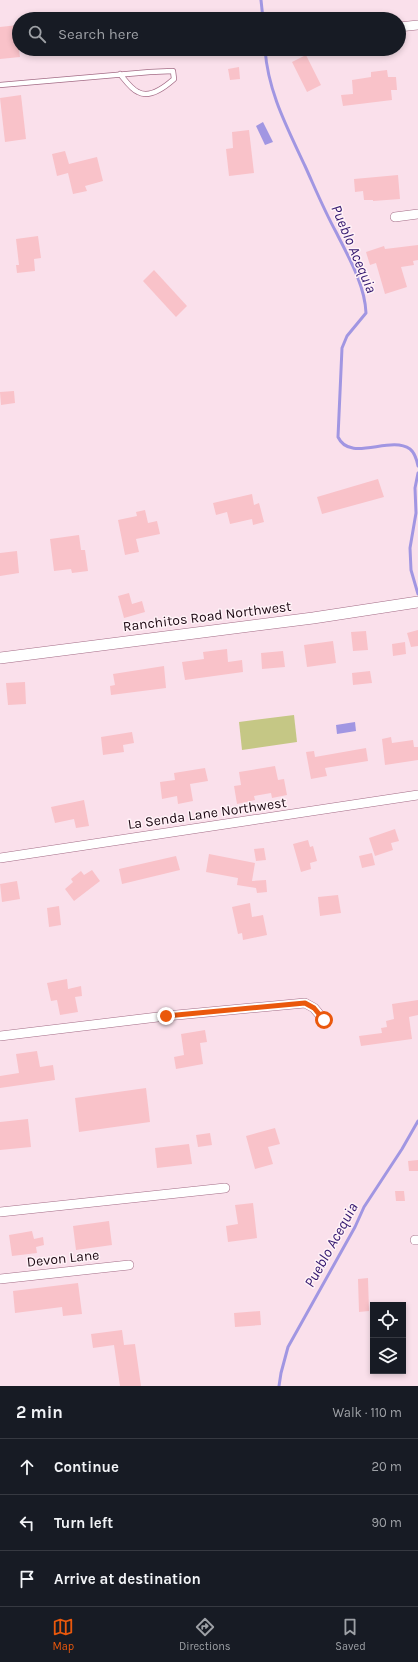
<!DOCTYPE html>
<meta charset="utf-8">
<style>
body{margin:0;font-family:Karla,sans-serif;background:#20242c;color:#f1f3f6}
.controls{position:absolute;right:12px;bottom:12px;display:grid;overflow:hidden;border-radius:0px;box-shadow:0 2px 6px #0003}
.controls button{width:36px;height:36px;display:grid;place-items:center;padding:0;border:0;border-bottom:1px solid #363941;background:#171b24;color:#f1f3f6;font:20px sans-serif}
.stop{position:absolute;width:12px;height:12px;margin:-9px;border:3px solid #ea580c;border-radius:50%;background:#fff}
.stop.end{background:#ea580c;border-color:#fff;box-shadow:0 1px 4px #0008}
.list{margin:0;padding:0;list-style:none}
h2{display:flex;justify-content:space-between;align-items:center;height:52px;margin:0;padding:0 16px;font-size:17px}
h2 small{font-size:13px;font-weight:400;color:#9ea1a6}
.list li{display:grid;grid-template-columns:26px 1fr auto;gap:12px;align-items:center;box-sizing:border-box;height:56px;padding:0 16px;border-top:1px solid #363941}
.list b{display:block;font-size:15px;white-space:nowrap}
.list em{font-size:13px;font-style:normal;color:#9ea1a6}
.icon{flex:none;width:22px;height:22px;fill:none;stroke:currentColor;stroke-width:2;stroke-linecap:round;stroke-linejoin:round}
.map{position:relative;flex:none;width:418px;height:1386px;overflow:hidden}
.search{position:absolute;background:#171b24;box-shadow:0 2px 6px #0003;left:12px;right:12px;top:12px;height:44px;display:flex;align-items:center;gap:10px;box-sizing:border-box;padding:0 14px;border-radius:22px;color:#9ea1a6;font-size:15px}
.sheet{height:220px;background:#171b24}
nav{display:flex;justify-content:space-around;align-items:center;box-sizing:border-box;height:56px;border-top:1px solid #363941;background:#171b24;font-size:11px;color:#9ea1a6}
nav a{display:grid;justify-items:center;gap:2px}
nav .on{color:#ea580c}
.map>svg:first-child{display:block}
</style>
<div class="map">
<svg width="418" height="1386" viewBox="0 0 418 1386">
<rect width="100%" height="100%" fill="#fae0eb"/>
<path fill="#c5c785" d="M294 715 297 742 242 750 239 722Z"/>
<g fill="#a196e2">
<path d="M263 122 273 142 265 145 256 126Z"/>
<path d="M355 722 356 731 337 734 336 725Z"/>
</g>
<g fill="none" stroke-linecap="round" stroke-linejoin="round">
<g stroke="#a196e2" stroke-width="3">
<path d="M261 0 263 19"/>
<path d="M265 49C268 92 287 127 305 166 315 188 324 210 336 232 348 256 365 285 366 313L347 336 342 348 338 437C350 463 390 435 410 449 415 453 417 461 418 466"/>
<path d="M418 473 415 488 416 513 410 548 411 570 418 594"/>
<path d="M279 1386 281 1373 288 1347 355 1227 364 1207 402 1149 418 1121"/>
</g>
</g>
<g fill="#f9c2c9">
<path d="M18 25 19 35 17 36 20 57 0 59V27Z"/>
<path d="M306 55 321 85 307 92 292 62Z"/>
<path d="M239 67 240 79 230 80 228 69Z"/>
<path d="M387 70 388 77H396L397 90H391L392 100 343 106 341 95 353 94 352 80 371 77V72Z"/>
<path d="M21 95 26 139 5 142 0 98Z"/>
<path d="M249 130 254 173 229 176 226 149 233 148 232 132Z"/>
<path d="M65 151 69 164 97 157 103 181 85 186 87 191 73 194 68 173 57 176 52 154Z"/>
<path d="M398 175 400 199 373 201V200H364L363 191 355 192 354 179Z"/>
<path d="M38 236 41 258 34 259 35 271 17 273 16 265H19L16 239Z"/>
<path d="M418 245V260L413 261 414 265 401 267 407 287 385 294 376 263 370 265 366 252 384 246 385 249Z"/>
<path d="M154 270 187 306 176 317 143 281Z"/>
<path d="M14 391 15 403 1 405 0 392Z"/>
<path d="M378 479 384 497 322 514 317 497Z"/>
<path d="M252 494 254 505 259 503 264 522 253 525 252 519 230 524 227 512 216 515 213 503Z"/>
<path d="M145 510 148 523 157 521 160 534 136 539 139 552 125 555 118 520 137 516 136 512Z"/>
<path d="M79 535 81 550H85L88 571 72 573 71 569 54 571 50 539Z"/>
<path d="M17 551 19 573 0 576V553Z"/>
<path d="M129 593 132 604 142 601 145 612 124 618 118 596Z"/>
<path d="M418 630V646L411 647 407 633Z"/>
<path d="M366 631 368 650 353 651 351 632Z"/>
<path d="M333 641 336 663 307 667 304 645Z"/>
<path d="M405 642 406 654 393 656 392 644Z"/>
<path d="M227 649 228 662 242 660 243 672 185 680 182 662 204 659 203 652Z"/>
<path d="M283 651 285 667 262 669 261 653Z"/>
<path d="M164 666 166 688 111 695 110 686 115 685 113 674Z"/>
<path d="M370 671 372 683 353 685 352 673Z"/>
<path d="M25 682 26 704 8 705 6 683Z"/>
<path d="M132 732 134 743 123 745 124 752 103 755 101 737Z"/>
<path d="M391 737 392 743 413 740 414 747H418V760L385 765 382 739Z"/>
<path d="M366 748 368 761 325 768 327 776 311 779 306 752 314 751 315 757Z"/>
<path d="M275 766 278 780 284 779 287 795 272 798 271 793 254 796 255 800 237 804 234 786 241 785 239 772Z"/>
<path d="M205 768 208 781 190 784 193 801 178 804 177 796 162 799 160 782 175 780 174 773Z"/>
<path d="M84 800 89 826 76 828 74 819 55 823 51 807Z"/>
<path d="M395 829 399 841 391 843 393 850 375 856 369 838Z"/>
<path d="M308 840 310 847 313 846 317 861 310 863 311 869 301 872 293 844Z"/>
<path d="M264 848 266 860 256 861 254 849Z"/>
<path d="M372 853 375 865 362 868 359 856Z"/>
<path d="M209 854 255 863 252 881 266 880 267 892 257 893 256 888 237 885 238 878 206 872Z"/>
<path d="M176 856 180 870 122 884 119 869Z"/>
<path d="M92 870 100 881 74 901 65 889 73 882 71 879 81 871 84 875Z"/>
<path d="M17 881 20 899 2 902 0 884Z"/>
<path d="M338 895 341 913 320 916 318 897Z"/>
<path d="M250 903 252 917 263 915 267 935 243 940 242 933 238 934 232 907Z"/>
<path d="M59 906 61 925 49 927 47 908Z"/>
<path d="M67 979 68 989 81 986 82 996 75 997 78 1012 60 1015 57 1000 51 1001 47 983Z"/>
<path d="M418 1000V1015L409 1017 412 1039 361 1046 359 1036 382 1033 381 1028 387 1027 386 1021 394 1019 392 1004Z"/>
<path d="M205 1030 207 1042 200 1043 203 1064 176 1069 174 1057 184 1055 181 1034Z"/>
<path d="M37 1051 40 1067 53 1065 55 1080 0 1088V1076L19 1073 16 1054Z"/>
<path d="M146 1088 150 1122 79 1132 75 1098Z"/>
<path d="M28 1119 31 1147 0 1150V1122Z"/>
<path d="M275 1128 280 1144 268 1147 273 1164 255 1169 246 1136Z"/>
<path d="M210 1133 212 1145 198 1147 196 1135Z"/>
<path d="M189 1144 192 1164 157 1168 155 1148Z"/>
<path d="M418 1160V1171H409L408 1161Z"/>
<path d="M395 1191H404L405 1201H396Z"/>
<path d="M253 1203 257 1238 228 1242 226 1226 238 1224 235 1205Z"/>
<path d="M109 1221 112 1245 76 1250 73 1226Z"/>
<path d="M32 1231 34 1239 43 1237 44 1245 36 1247 37 1253 12 1256 9 1235Z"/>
<path d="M368 1278 369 1311 359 1312 358 1279Z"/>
<path d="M78 1283 82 1314 63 1316 62 1307 15 1313 13 1291Z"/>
<path d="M260 1311 261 1325 235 1327 234 1313Z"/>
<path d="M122 1330 124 1345 135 1344 141 1386H120L114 1345 93 1348 91 1334Z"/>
</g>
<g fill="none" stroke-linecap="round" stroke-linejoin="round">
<defs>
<path id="service" d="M0 85 150 72 173 71 174 79C165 87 150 99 138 92 131 89 125 80 120 74"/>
<g id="minor">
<path d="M399 27 418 25"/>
<path d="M395 217 418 214"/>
<path d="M0 858 418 795"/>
<path d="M0 1036 166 1016 305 1003 314 1008 324 1020"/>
<path d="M0 1212 225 1188"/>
<path d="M415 1240H418"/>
<path d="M0 1279 129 1265"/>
</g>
<path id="tertiary" d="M0 658 313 618 418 602"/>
</defs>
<use href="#service" stroke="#a36c86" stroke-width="6"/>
<use href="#minor" stroke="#a36c86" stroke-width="10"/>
<use href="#tertiary" stroke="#a36c86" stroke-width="12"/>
<use href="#service" stroke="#fff" stroke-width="4.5"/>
<use href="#minor" stroke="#fff" stroke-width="9"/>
<use href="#tertiary" stroke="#fff" stroke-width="11"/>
</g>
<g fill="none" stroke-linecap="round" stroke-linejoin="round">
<path stroke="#ea580c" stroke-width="5" d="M166 1016 305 1003 314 1008 324 1020"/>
</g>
<g text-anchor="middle" stroke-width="3" stroke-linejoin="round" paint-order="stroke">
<g font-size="14" fill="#1c0812" stroke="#fff2f7">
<text transform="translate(207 616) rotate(-7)" y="5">Ranchitos Road Northwest</text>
<text transform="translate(207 813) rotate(-8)" y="5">La Senda Lane Northwest</text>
<text transform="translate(63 1258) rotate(-6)" y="5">Devon Lane</text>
</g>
<g font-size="15" font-style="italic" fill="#32166e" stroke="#fff2f7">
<text transform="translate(354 249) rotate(67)" y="5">Pueblo Acequia</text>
<text transform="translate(331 1245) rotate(-61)" y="5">Pueblo Acequia</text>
</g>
</g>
</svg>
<div class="controls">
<button><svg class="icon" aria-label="locate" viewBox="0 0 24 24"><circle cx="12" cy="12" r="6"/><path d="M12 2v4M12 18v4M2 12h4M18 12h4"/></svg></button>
<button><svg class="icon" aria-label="layers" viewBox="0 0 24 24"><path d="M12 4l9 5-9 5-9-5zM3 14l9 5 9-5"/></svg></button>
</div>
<div class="stop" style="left:324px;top:1020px"></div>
<div class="stop end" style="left:166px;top:1016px"></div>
<div class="search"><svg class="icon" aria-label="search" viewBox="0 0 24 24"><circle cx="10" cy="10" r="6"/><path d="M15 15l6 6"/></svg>Search here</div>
</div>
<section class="sheet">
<h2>2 min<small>Walk · 110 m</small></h2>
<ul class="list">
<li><svg class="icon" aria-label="ahead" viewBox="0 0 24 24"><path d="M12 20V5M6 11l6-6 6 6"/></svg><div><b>Continue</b></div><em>20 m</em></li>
<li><svg class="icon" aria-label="left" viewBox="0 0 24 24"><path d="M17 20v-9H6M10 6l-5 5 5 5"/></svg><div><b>Turn left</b></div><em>90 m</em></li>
<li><svg class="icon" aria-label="arrive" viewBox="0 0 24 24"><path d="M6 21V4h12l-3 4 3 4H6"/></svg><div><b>Arrive at destination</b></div></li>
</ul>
</section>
<nav>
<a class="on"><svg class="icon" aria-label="map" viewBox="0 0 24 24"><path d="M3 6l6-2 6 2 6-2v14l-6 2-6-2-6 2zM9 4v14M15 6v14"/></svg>Map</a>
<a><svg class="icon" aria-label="directions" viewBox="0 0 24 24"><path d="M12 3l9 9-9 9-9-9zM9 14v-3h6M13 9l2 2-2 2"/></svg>Directions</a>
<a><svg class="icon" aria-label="saved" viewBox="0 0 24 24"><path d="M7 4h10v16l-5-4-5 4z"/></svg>Saved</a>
</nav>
